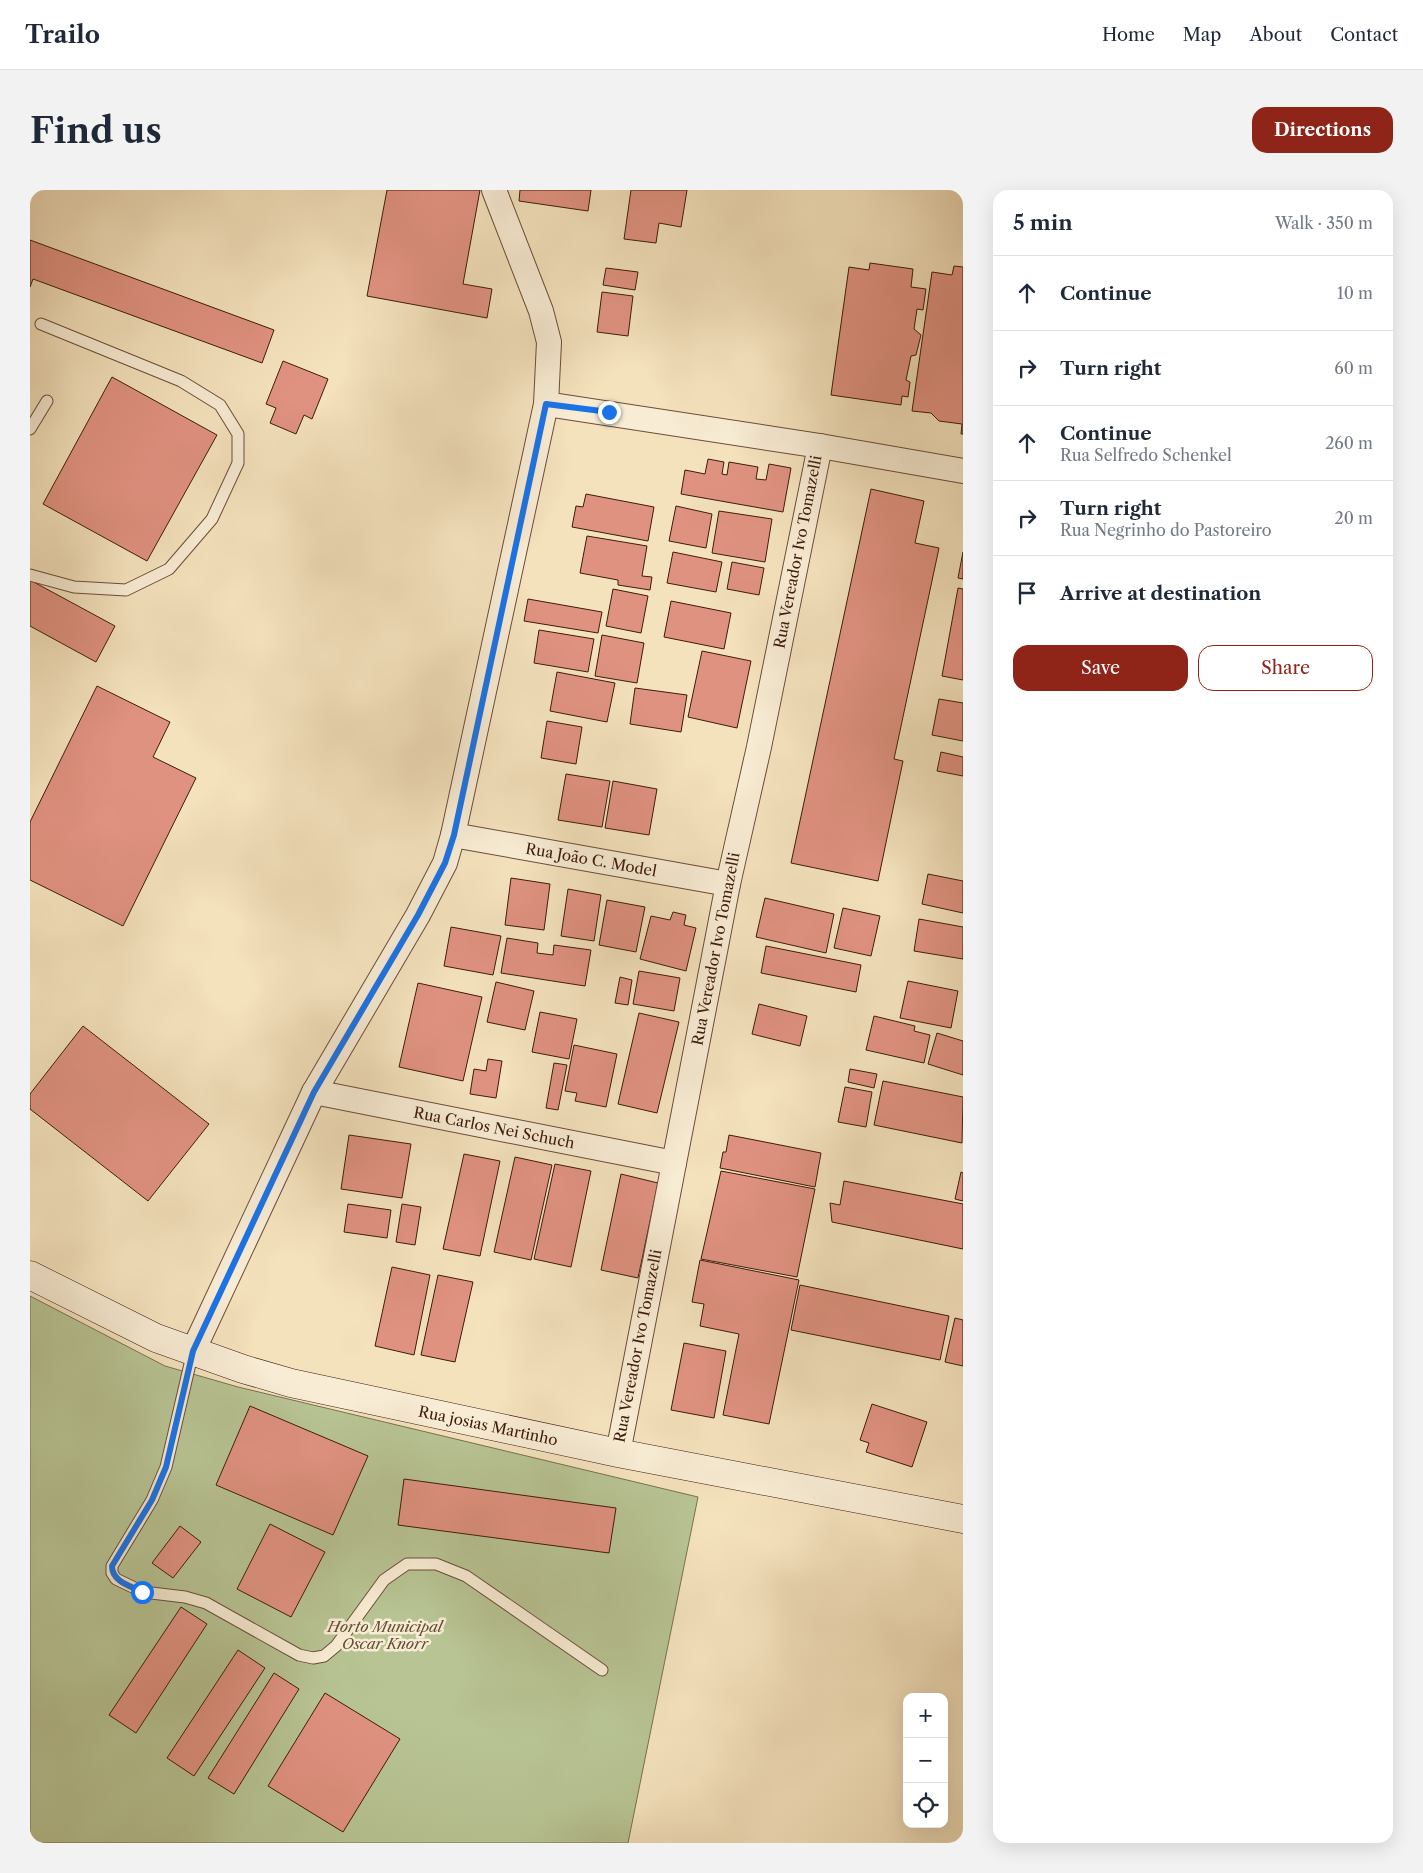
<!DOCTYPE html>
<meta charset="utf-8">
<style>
body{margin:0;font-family:"Libre Caslon Text",serif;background:#f2f2f3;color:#1f2937}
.controls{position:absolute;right:15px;bottom:15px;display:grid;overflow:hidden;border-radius:10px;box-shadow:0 5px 20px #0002}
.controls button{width:45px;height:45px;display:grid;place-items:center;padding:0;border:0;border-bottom:1px solid #e0e1e3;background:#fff;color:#1f2937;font:25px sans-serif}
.stop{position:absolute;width:15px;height:15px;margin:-11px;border:4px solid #1a73e8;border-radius:50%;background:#fff}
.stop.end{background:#1a73e8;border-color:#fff;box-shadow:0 1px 5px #0008}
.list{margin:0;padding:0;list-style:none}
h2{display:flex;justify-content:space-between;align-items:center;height:65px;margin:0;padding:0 20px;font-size:21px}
h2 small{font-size:16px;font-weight:400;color:#747a83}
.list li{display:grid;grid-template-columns:32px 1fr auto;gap:15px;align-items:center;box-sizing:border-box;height:75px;padding:0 20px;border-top:1px solid #e0e1e3}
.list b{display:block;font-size:19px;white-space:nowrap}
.list p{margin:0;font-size:16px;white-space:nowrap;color:#747a83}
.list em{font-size:16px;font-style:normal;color:#747a83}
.actions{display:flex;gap:10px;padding:15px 20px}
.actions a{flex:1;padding:11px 0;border:1px solid #8f2418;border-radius:15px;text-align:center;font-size:18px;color:#8f2418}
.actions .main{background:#8f2418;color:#fff}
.icon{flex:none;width:28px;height:28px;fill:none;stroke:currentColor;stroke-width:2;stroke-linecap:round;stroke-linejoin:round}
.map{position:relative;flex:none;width:933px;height:1653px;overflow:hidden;border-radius:15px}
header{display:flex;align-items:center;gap:30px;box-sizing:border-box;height:70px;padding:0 25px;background:#fff;border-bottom:1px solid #e0e1e3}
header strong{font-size:24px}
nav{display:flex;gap:28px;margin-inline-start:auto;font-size:18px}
.intro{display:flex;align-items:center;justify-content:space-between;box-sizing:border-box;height:120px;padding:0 30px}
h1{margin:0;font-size:35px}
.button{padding:12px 22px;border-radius:15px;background:#8f2418;color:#fff;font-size:18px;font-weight:700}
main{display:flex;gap:30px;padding:0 30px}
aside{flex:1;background:#fff;border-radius:15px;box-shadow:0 5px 20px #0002}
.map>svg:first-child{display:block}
</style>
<header>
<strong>Trailo</strong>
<nav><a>Home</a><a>Map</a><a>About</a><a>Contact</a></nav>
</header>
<div class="intro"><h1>Find us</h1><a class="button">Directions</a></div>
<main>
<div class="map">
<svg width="933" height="1653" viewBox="0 0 933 1653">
<rect width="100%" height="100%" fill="#f4e2bd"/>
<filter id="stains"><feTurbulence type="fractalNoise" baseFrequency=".004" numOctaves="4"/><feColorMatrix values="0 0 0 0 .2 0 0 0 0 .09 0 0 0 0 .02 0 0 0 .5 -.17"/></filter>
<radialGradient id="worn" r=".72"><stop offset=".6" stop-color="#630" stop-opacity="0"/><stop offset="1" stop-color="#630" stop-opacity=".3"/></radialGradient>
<path fill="#b8c494" stroke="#7a7050" d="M0 1106 135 1176 208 1197 668 1307 598 1653H0Z"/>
<g fill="#e09281" stroke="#3d1b0c">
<path d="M357 0H450L433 94 462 99 457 128 337 106Z"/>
<path d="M490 0H561L558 21 489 11Z"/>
<path d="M601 0H657L651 37 629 33 626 53 594 49Z"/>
<path d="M0 50 244 140 232 173 3 89 0 97Z"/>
<path d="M840 73 883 79 881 97 896 99 893 120 887 119 884 139 891 145 886 165 881 166 876 190 880 192 878 207 872 206 871 215 801 205 819 77 839 80Z"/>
<path d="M924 76 933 77V244H931L932 234 909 231 901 223 882 221 902 82 922 85Z"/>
<path d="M576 78 608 82 605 100 573 95Z"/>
<path d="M572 102 603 106 598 146 567 142Z"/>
<path d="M253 171 298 189 282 229 274 225 266 244 240 233 246 218 236 214Z"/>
<path d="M82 187 187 245 117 371 13 314Z"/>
<path d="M678 269 694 272 692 284 697 285 699 272 728 277 726 289 736 290 739 274 761 278 753 322 651 304 655 280 675 284Z"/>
<path d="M841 299 894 311 885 353 909 358 864 569 873 571 848 691 761 673Z"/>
<path d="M556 304 624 317 618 351 542 337 546 316 553 317Z"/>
<path d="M646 316 682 324 676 358 639 351Z"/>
<path d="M689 321 742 329 735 372 682 363Z"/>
<path d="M557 346 617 356 612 386 622 387 620 400 588 395V390L550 383Z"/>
<path d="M643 362 692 372 686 402 637 393Z"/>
<path d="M933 362V389L928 388Z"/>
<path d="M702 372 734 378 729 405 697 399Z"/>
<path d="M0 390 85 436 66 472 0 436Z"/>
<path d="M928 398 933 399V490L912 486Z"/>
<path d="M583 399 618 406 611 443 576 436Z"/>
<path d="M498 409 572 422 568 443 494 431Z"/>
<path d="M641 411 701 423 694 459 634 447Z"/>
<path d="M509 440 564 449 558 482 504 473Z"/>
<path d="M572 445 614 453 607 493 565 486Z"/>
<path d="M672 461 721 471 707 538 658 527Z"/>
<path d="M527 482 585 493 577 532 520 521Z"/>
<path d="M67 496 140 532 123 567 166 588 93 736 0 690V632Z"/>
<path d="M605 498 657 505 651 542 600 534Z"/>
<path d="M909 509 933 513V551L902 545Z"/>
<path d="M517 531 552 537 546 574 511 568Z"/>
<path d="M911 562 933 567V586L907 581Z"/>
<path d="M536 584 580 591 572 637 528 630Z"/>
<path d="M583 591 627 599 619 645 575 638Z"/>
<path d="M898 684 933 691V723L892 714Z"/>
<path d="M481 688 520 694 514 740 475 735Z"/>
<path d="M538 699 571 705 564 751 531 746Z"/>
<path d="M735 708 804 724 796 763 726 747Z"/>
<path d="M577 710 615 717 606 762 569 755Z"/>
<path d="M813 718 850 726 841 766 804 758Z"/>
<path d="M643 722 656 725 654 735 666 738 656 781 610 769 621 726 640 730Z"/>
<path d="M889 729 933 737V769L884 761Z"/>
<path d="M421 737 471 746 463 785 414 776Z"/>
<path d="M477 748 508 753 507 763 523 765 524 755 561 760 555 796 471 783Z"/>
<path d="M736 756 831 775 826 802 731 783Z"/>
<path d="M609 781 650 788 644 821 603 814Z"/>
<path d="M590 787 602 790 598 815 585 813Z"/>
<path d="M878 791 928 801 921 838 870 828Z"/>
<path d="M466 792 504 801 495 840 457 832Z"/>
<path d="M388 793 452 807 433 891 369 877Z"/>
<path d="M729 814 777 826 770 856 722 844Z"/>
<path d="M510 822 547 829 539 869 502 862Z"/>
<path d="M609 823 649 832 627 923 588 914Z"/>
<path d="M844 826 885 836 884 841 900 845 894 873 836 860Z"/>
<path d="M53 836 179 934 118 1011 0 919V904Z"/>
<path d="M907 843 933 851V885L898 874Z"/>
<path d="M544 855 587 864 576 917 545 911 547 903 535 901Z"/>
<path d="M458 869 472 871 466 908 440 904 444 879 456 881Z"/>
<path d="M524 873 537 875 528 920 516 918Z"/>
<path d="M820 879 847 884 844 898 818 892Z"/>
<path d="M853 891 933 907 932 953 844 935Z"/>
<path d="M815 897 842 902 836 937 808 932Z"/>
<path d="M319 945 381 954 372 1008 311 999Z"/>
<path d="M699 945 791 963 785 997 690 978 693 962H696Z"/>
<path d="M434 964 470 971 450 1066 413 1059Z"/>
<path d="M485 967 522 975 501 1070 464 1062Z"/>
<path d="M525 974 561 981 541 1077 504 1069Z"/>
<path d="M691 981 785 999 767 1087 671 1069Z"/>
<path d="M931 982 933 983V1011L925 1009Z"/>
<path d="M591 984 628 993 608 1088 571 1080Z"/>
<path d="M814 991 933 1014V1059L802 1032 800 1013 810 1015Z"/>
<path d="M318 1014 361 1020 357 1048 314 1042Z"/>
<path d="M372 1014 391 1017 385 1055 366 1052Z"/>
<path d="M670 1070 769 1090 739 1234 693 1225 709 1144 670 1136 674 1114 662 1112Z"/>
<path d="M362 1077 400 1085 384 1165 345 1156Z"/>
<path d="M408 1085 443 1092 425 1172 391 1165Z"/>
<path d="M770 1095 919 1126 910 1170 761 1140Z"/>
<path d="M925 1128 933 1130V1176L915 1172Z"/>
<path d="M654 1153 696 1161 684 1228 641 1220Z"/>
<path d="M842 1214 897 1232 882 1277 836 1262 839 1253 830 1250Z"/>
<path d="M220 1216 338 1266 303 1345 186 1295Z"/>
<path d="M374 1289 586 1318 579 1363 368 1335Z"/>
<path d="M240 1334 295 1362 261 1427 207 1399Z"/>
<path d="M150 1336 171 1352 143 1388 122 1373Z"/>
<path d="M151 1417 177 1434 106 1543 79 1525Z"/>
<path d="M208 1460 235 1478 164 1586 137 1568Z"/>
<path d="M244 1483 269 1499 204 1604 178 1588Z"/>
<path d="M295 1503 370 1549 313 1642 238 1596Z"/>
</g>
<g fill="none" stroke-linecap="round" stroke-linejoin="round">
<defs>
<g id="lane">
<path d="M0 239 17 211"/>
<path d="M0 385 44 397 96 400 139 379 182 329 208 273V244L190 215 151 191 11 134"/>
<path d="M163 1161 136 1277 122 1310 82 1376V1383L86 1389 113 1402 155 1407 176 1413 269 1465 283 1468 294 1466 306 1456 354 1390 377 1374H406L436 1386 572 1480"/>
</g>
<g id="street">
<path d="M516 214 790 256 933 281"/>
<path d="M423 645 698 694"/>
<path d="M284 902 644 973"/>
<path d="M163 1161 284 902 388 725 415 673 423 645 516 214 519 152 511 121 464 0"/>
<path d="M588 1263 698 694 729 557 790 256"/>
</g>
<path id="secondary" d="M0 1085 126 1148 213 1179 261 1193 588 1263 933 1329"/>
</defs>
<use href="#lane" stroke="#6b4d38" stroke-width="13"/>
<use href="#street" stroke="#6b4d38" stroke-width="26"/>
<use href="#secondary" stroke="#3d1b0c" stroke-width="29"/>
<use href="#lane" stroke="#f8ecd4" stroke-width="11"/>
<use href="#street" stroke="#f8ecd4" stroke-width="24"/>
<use href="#secondary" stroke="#f8ecd4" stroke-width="28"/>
</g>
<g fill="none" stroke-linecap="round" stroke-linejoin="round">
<path stroke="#1a73e8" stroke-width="6" d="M112 1402C101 1396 82 1392 82 1376L122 1310 136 1277 163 1161 284 902 388 725 415 673 424 645 516 214 579 222"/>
</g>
<g text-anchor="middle" stroke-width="5" stroke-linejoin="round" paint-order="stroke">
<g font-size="15" fill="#3d1b0c" stroke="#f8ecd4">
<text transform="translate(768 362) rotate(-79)" y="5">Rua Vereador Ivo Tomazelli</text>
<text transform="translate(561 670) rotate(10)" y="5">Rua João C. Model</text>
<text transform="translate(686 759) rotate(-79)" y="5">Rua Vereador Ivo Tomazelli</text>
<text transform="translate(464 938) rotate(11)" y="5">Rua Carlos Nei Schuch</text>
<text transform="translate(608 1156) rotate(-79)" y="5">Rua Vereador Ivo Tomazelli</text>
<text transform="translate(458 1236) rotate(12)" y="5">Rua josias Martinho</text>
</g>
<g font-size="15" font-style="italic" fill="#624e35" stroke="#f8ecd4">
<text x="355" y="1442">Horto Municipal<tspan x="355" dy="17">Oscar Knorr</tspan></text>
</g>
</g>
<rect width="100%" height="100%" filter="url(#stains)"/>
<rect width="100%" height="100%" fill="url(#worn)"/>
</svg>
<div class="controls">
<button>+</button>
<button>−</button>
<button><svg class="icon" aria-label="locate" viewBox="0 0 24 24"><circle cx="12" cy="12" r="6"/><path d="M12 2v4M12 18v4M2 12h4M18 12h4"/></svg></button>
</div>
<div class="stop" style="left:112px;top:1402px"></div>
<div class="stop end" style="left:579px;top:222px"></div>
</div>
<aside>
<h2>5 min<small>Walk · 350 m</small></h2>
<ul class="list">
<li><svg class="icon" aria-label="ahead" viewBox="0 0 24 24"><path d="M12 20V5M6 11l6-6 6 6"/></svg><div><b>Continue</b></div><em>10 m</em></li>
<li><svg class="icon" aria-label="right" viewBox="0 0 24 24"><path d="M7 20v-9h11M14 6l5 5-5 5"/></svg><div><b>Turn right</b></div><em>60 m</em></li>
<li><svg class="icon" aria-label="ahead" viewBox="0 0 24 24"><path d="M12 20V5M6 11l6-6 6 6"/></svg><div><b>Continue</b><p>Rua Selfredo Schenkel</p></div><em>260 m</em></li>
<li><svg class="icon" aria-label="right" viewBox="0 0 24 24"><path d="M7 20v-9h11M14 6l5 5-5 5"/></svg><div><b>Turn right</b><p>Rua Negrinho do Pastoreiro</p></div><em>20 m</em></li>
<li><svg class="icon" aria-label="arrive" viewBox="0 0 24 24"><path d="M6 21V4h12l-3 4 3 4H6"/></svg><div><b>Arrive at destination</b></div></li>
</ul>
<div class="actions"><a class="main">Save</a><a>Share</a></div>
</aside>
</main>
